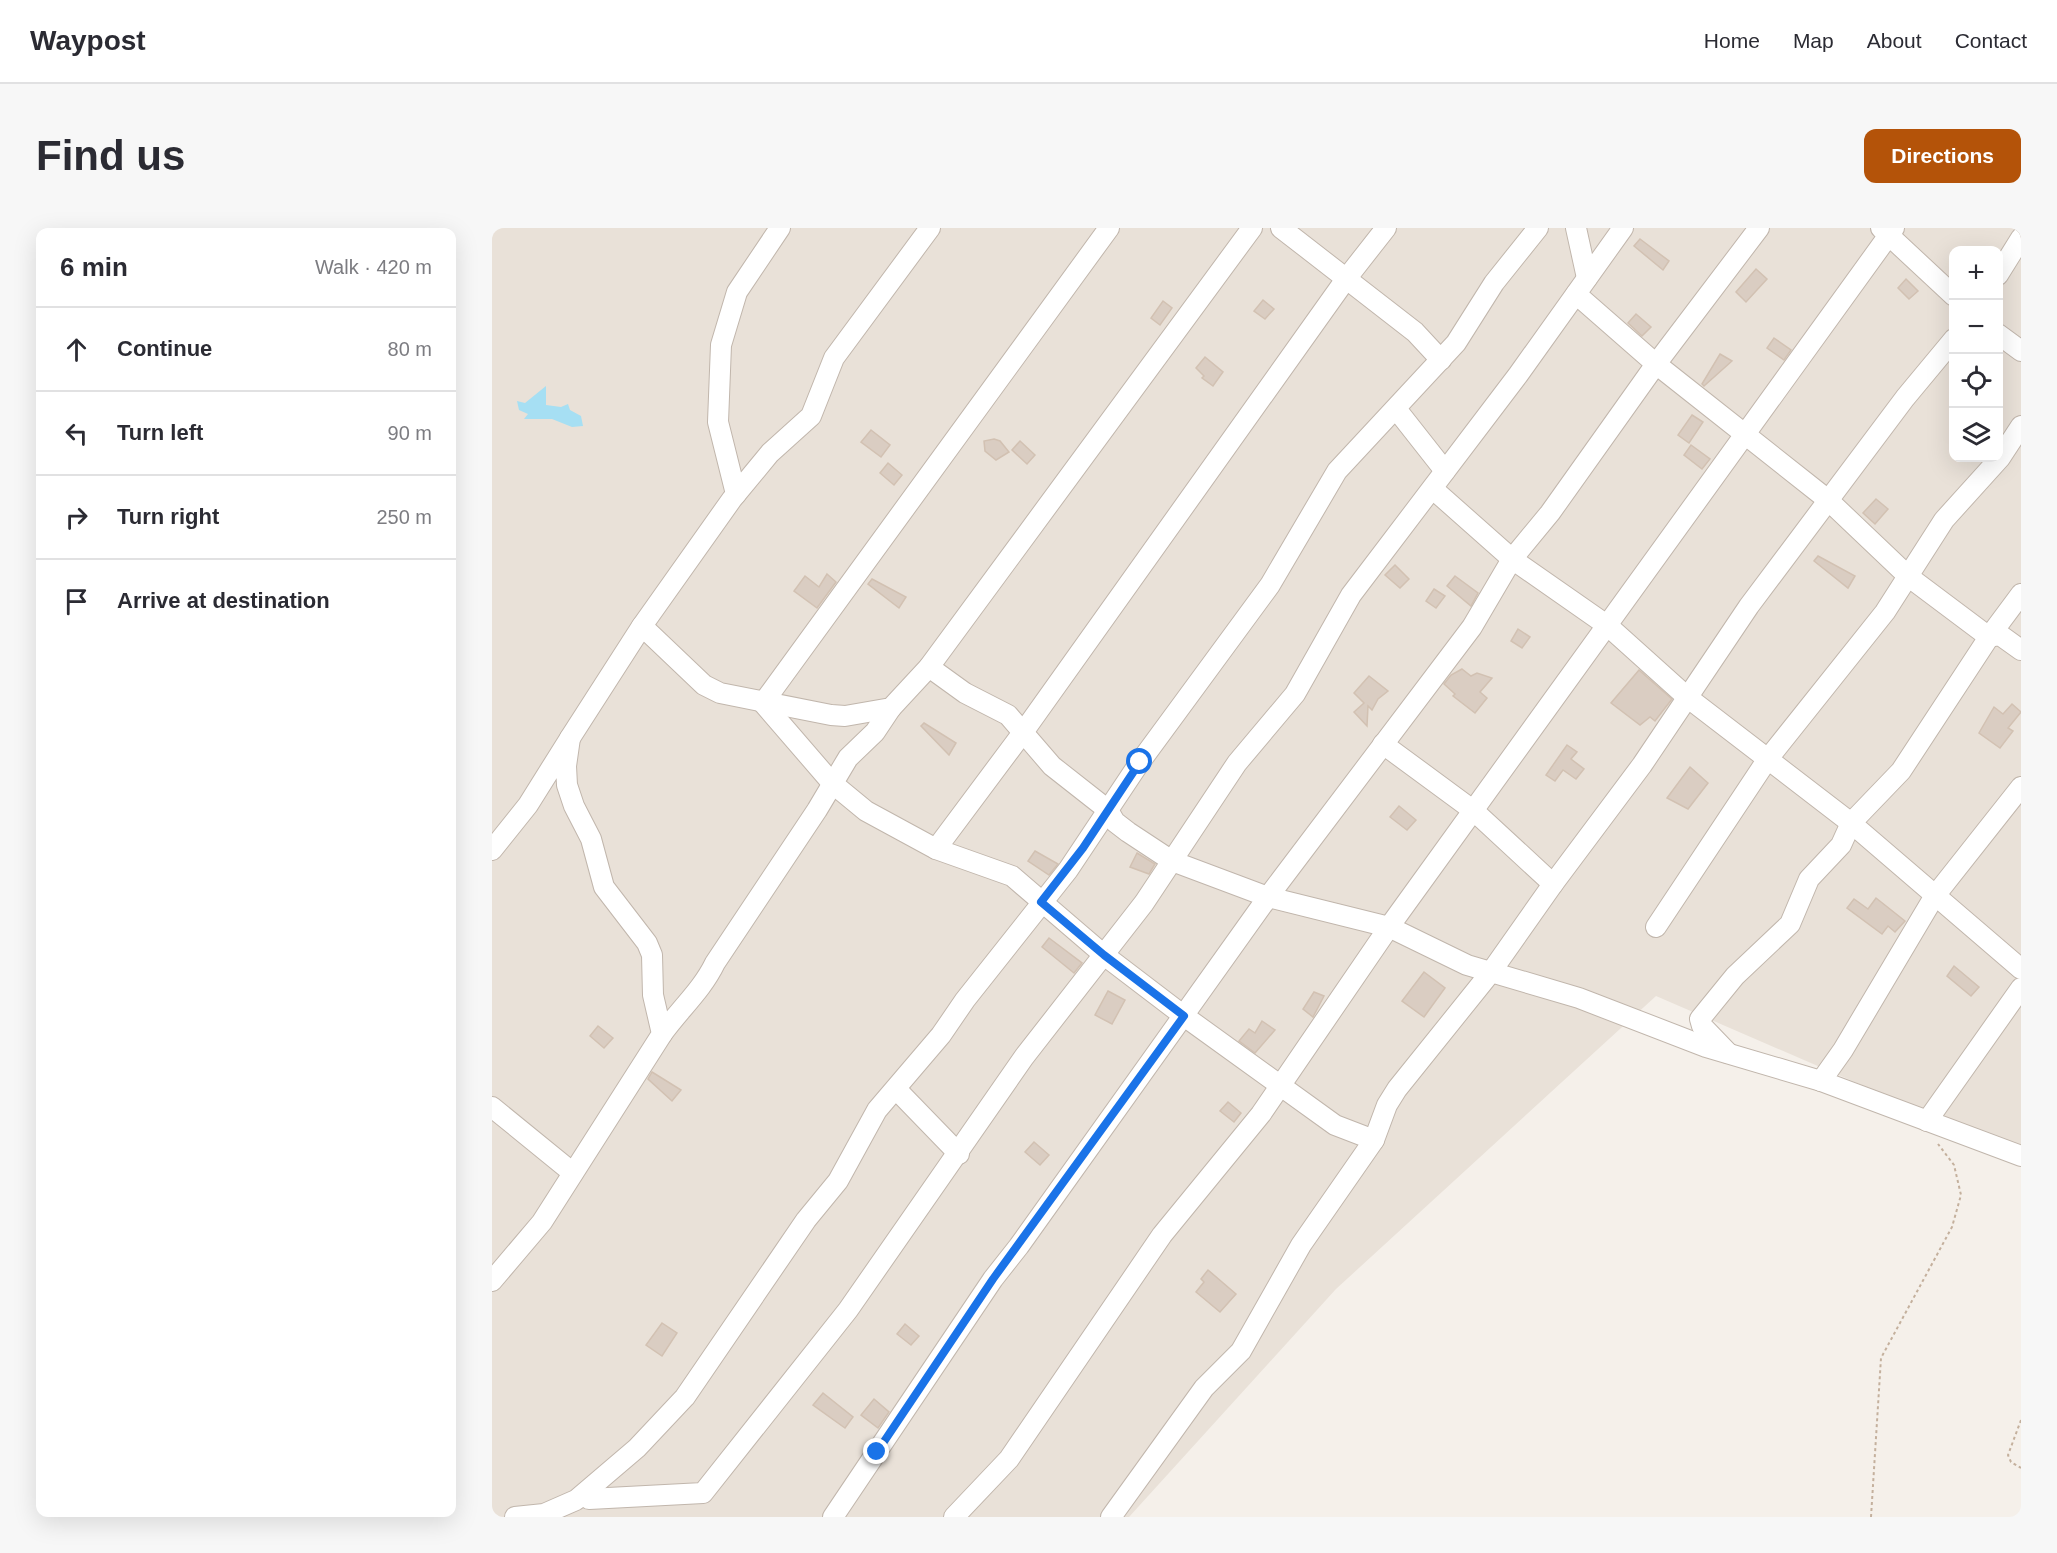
<!DOCTYPE html>
<meta charset="utf-8">
<style>
body{margin:0;font-family:Helvetica,sans-serif;background:#f7f7f7;color:#2b2b33}
.controls{position:absolute;right:18px;top:18px;display:grid;overflow:hidden;border-radius:12px;box-shadow:0 6px 24px #0002}
.controls button{width:54px;height:54px;display:grid;place-items:center;padding:0;border:0;border-bottom:2px solid #e1e1e2;background:#fff;color:#2b2b33;font:30px sans-serif}
.stop{position:absolute;width:18px;height:18px;margin:-14px;border:4px solid #1a73e8;border-radius:50%;background:#fff}
.stop.end{background:#1a73e8;border-color:#fff;box-shadow:0 2px 6px #0008}
.list{margin:0;padding:0;list-style:none}
h2{display:flex;justify-content:space-between;align-items:center;height:78px;margin:0;padding:0 24px;font-size:26px}
h2 small{font-size:20px;font-weight:400;color:#7c7c81}
.list li{display:grid;grid-template-columns:39px 1fr auto;gap:18px;align-items:center;box-sizing:border-box;height:84px;padding:0 24px;border-top:2px solid #e1e1e2}
.list b{display:block;font-size:22px;white-space:nowrap}
.list em{font-size:20px;font-style:normal;color:#7c7c81}
.icon{flex:none;width:33px;height:33px;fill:none;stroke:currentColor;stroke-width:2;stroke-linecap:round;stroke-linejoin:round}
.map{position:relative;flex:none;width:1529px;height:1289px;overflow:hidden;border-radius:12px}
header{display:flex;align-items:center;gap:36px;box-sizing:border-box;height:84px;padding:0 30px;background:#fff;border-bottom:2px solid #e1e1e2}
header strong{font-size:28px}
nav{display:flex;gap:33px;margin-inline-start:auto;font-size:21px}
.intro{display:flex;align-items:center;justify-content:space-between;box-sizing:border-box;height:144px;padding:0 36px}
h1{margin:0;font-size:42px}
.button{padding:15px 27px;border-radius:12px;background:#b45309;color:#fff;font-size:21px;font-weight:700}
main{display:flex;gap:36px;padding:0 36px}
aside{flex:1;background:#fff;border-radius:12px;box-shadow:0 6px 24px #0002}
.map>svg:first-child{display:block}
</style>
<header>
<strong>Waypost</strong>
<nav><a>Home</a><a>Map</a><a>About</a><a>Contact</a></nav>
</header>
<div class="intro"><h1>Find us</h1><a class="button">Directions</a></div>
<main>
<aside>
<h2>6 min<small>Walk · 420 m</small></h2>
<ul class="list">
<li><svg class="icon" aria-label="ahead" viewBox="0 0 24 24"><path d="M12 20V5M6 11l6-6 6 6"/></svg><div><b>Continue</b></div><em>80 m</em></li>
<li><svg class="icon" aria-label="left" viewBox="0 0 24 24"><path d="M17 20v-9H6M10 6l-5 5 5 5"/></svg><div><b>Turn left</b></div><em>90 m</em></li>
<li><svg class="icon" aria-label="right" viewBox="0 0 24 24"><path d="M7 20v-9h11M14 6l5 5-5 5"/></svg><div><b>Turn right</b></div><em>250 m</em></li>
<li><svg class="icon" aria-label="arrive" viewBox="0 0 24 24"><path d="M6 21V4h12l-3 4 3 4H6"/></svg><div><b>Arrive at destination</b></div></li>
</ul>
</aside>
<div class="map">
<svg width="1529" height="1289" viewBox="0 0 1529 1289">
<rect width="100%" height="100%" fill="#f5f0ea"/>
<path fill="#e9e1d8" fill-rule="evenodd" d="M0 0H1529V926L1164 768 844 1061 637 1289H0ZM1462 22H1506V230H1462Z"/>
<path fill="#a6dff3" d="M54 158V177L69 179 76 176 78 182 89 188 91 198 80 199 60 191H32L36 186 27 182 25 173 33 175Z"/>
<g fill="#dacdc2" stroke="#d2c1b2" stroke-width="1.5">
<path d="M1148 11 1177 33 1171 42 1142 18Z"/>
<path d="M1264 41 1275 51 1254 74 1244 64Z"/>
<path d="M1414 51 1426 63 1417 71 1406 60Z"/>
<path d="M771 72 782 81 773 91 762 83Z"/>
<path d="M671 73 680 80 668 97 659 90Z"/>
<path d="M1144 86 1159 99 1150 108 1136 95Z"/>
<path d="M1282 110 1299 122 1292 132 1275 120Z"/>
<path d="M1228 126 1240 133 1212 158 1210 156Z"/>
<path d="M713 129 731 144 721 158 710 150 712 148 704 140Z"/>
<path d="M1200 187 1211 194 1197 215 1186 207Z"/>
<path d="M379 202 398 217 389 229 369 214Z"/>
<path d="M502 211 508 213 517 224 504 232 493 223 492 213Z"/>
<path d="M528 213 543 227 535 236 520 222Z"/>
<path d="M1199 217 1218 231 1210 241 1192 227Z"/>
<path d="M396 235 410 247 402 257 388 245Z"/>
<path d="M1384 271 1396 281 1383 296 1371 285Z"/>
<path d="M1326 328 1363 348 1356 360 1322 333Z"/>
<path d="M903 337 917 351 908 360 893 347Z"/>
<path d="M335 346 344 354 325 380 302 363 313 348 327 359Z"/>
<path d="M963 348 986 365 979 378 955 358Z"/>
<path d="M380 351 414 369 407 380 376 356Z"/>
<path d="M942 361 953 368 944 380 934 373Z"/>
<path d="M1026 401 1038 409 1030 420 1019 413Z"/>
<path d="M970 441 979 448 985 445 1000 450 988 464 995 470 983 485 961 468 963 466 952 456 959 447Z"/>
<path d="M1147 442 1180 471 1163 493 1158 489 1148 497 1119 475Z"/>
<path d="M877 448 896 463 886 471 880 482 876 478 875 498 862 484 872 475 862 465Z"/>
<path d="M1520 476 1529 484 1516 500 1521 503 1508 520 1487 505 1502 479 1511 486Z"/>
<path d="M432 495 464 515 457 527 429 498Z"/>
<path d="M1075 517 1085 524 1079 531 1092 541 1084 551 1071 542 1063 553 1054 547Z"/>
<path d="M1198 539 1216 555 1196 581 1175 570Z"/>
<path d="M907 578 924 592 915 602 898 589Z"/>
<path d="M543 623 566 636 557 647 536 633Z"/>
<path d="M645 625 663 636 657 646 638 639Z"/>
<path d="M1384 670 1413 693 1403 704 1396 698 1390 706 1355 680 1362 671 1376 681Z"/>
<path d="M557 710 590 735 582 745 550 719Z"/>
<path d="M1462 738 1487 759 1479 768 1455 748Z"/>
<path d="M932 744 953 760 932 789 910 773Z"/>
<path d="M616 763 633 772 620 796 603 787Z"/>
<path d="M822 764 832 768 821 789 811 781Z"/>
<path d="M770 793 783 802 763 825 747 813 757 801 763 805Z"/>
<path d="M106 798 121 810 112 820 98 808Z"/>
<path d="M160 844 189 862 180 873 156 851Z"/>
<path d="M736 874 749 885 742 894 728 883Z"/>
<path d="M542 914 557 927 548 937 533 924Z"/>
<path d="M716 1042 744 1066 728 1084 704 1064 712 1054 709 1051Z"/>
<path d="M170 1095 185 1105 170 1128 154 1117Z"/>
<path d="M413 1096 427 1108 419 1117 405 1106Z"/>
<path d="M331 1165 361 1189 353 1200 321 1177Z"/>
<path d="M382 1171 397 1184 386 1200 369 1187Z"/>
</g>
<g fill="none" stroke-linecap="round" stroke-linejoin="round">
<defs>
<g id="minor">
<path d="M617 0 271 475 340 555 374 583 444 621 520 648 612 727 692 788 843 897 882 912"/>
<path d="M789 0 923 104 949 132"/>
<path d="M1084 0 1095 50"/>
<path d="M1389 0 1462 68"/>
<path d="M1506 47 1529 10"/>
<path d="M1084 66 1164 136 1336 272 1417 349 1497 409 1508 407 1529 422"/>
<path d="M1506 106 1529 123"/>
<path d="M905 182 953 243"/>
<path d="M941 261 1020 331 1116 398 1195 469 1359 595 1529 741"/>
<path d="M244 266 226 194 229 117 245 64 288 0"/>
<path d="M150 398 212 457 228 465 339 487 353 488 399 480 437 439 760 0"/>
<path d="M437 439 473 465 516 487 560 538 616 582 623 594 636 604 680 633 776 669 897 699 975 737 1087 770 1214 819 1329 853 1529 928"/>
<path d="M78 510 150 398 240 271 278 225 319 188 342 130 438 0"/>
<path d="M891 516 982 583 1061 656"/>
<path d="M444 621 532 503 854 51 894 0"/>
<path d="M0 622 36 577 78 510 74 538 75 557 82 578 99 611 112 659 155 715 160 727 161 767 170 806 50 994 0 1053"/>
<path d="M1164 699 1275 532 1393 384 1452 292 1508 230 1529 198"/>
<path d="M170 806C188 781 210 762 223 735L325 582 356 530 383 504 399 480"/>
<path d="M1236 825 1210 798 1208 791 1243 748 1298 696 1317 651 1349 617 1359 595 1409 543 1497 409 1529 366"/>
<path d="M1329 853 1351 822 1442 669 1529 559"/>
<path d="M404 861 467 926"/>
<path d="M0 879 81 945"/>
<path d="M1435 893 1529 760"/>
<path d="M97 1271 211 1265 356 1082 532 829 652 675 745 535 803 466 859 367 1026 147 1131 0"/>
<path d="M23 1289 52 1286 84 1272 145 1220 193 1169 314 992 346 953 385 882 449 807 473 772 576 642 648 534 778 357 845 243 964 115 1002 55 1046 0"/>
<path d="M341 1289 501 1051 527 1018 776 669 980 399 1020 331 1058 285 1164 136 1267 0"/>
<path d="M462 1289 517 1231 670 1007 769 886 897 699 1402 0"/>
<path d="M619 1289 712 1160 749 1123 809 1017 882 912 895 877 905 861 999 744 1061 656 1150 537 1257 378 1413 170 1462 111"/>
</g>
</defs>
<use href="#minor" stroke="#c1b6ac" stroke-width="22"/>
<g stroke="#c4b09d" stroke-width="2" stroke-dasharray="3 3" stroke-linecap="butt">
<path d="M1529 1192 1516 1227 1519 1234 1529 1240"/>
<path d="M1379 1289 1389 1130 1460 999 1469 967 1462 937 1446 916"/>
</g>
<use href="#minor" stroke="#fff" stroke-width="20"/>
</g>
<g fill="none" stroke-linecap="round" stroke-linejoin="round">
<path stroke="#1a73e8" stroke-width="8" d="M385 1224 501 1051 692 788 612 727 549 674 591 620 648 534"/>
</g>
</svg>
<div class="controls">
<button>+</button>
<button>−</button>
<button><svg class="icon" aria-label="locate" viewBox="0 0 24 24"><circle cx="12" cy="12" r="6"/><path d="M12 2v4M12 18v4M2 12h4M18 12h4"/></svg></button>
<button><svg class="icon" aria-label="layers" viewBox="0 0 24 24"><path d="M12 4l9 5-9 5-9-5zM3 14l9 5 9-5"/></svg></button>
</div>
<div class="stop" style="left:648px;top:534px"></div>
<div class="stop end" style="left:385px;top:1224px"></div>
</div>
</main>
